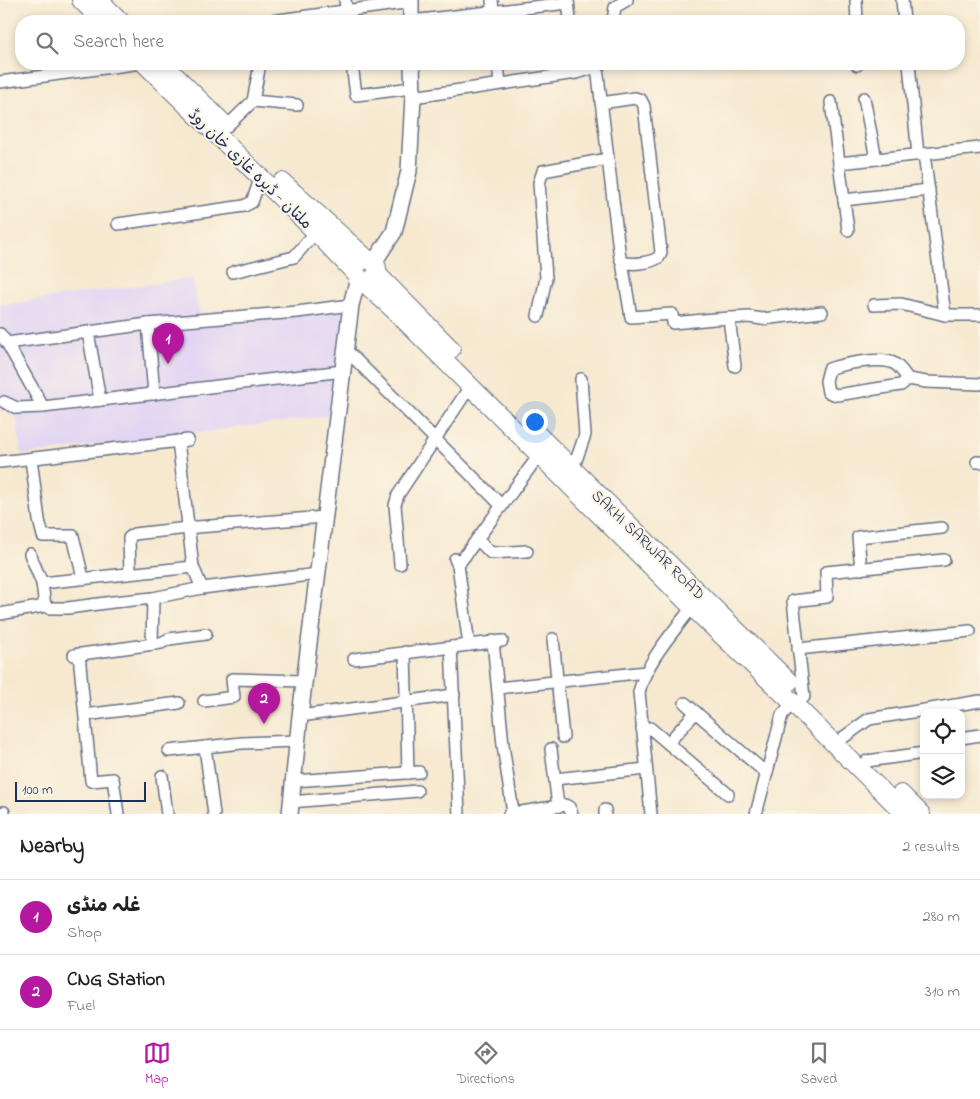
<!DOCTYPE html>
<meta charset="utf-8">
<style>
body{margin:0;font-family:"Indie Flower","Playpen Sans Arabic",sans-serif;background:#f6f6f6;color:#222}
.controls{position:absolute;right:15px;bottom:15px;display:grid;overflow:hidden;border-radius:10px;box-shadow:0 2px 8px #0003}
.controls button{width:45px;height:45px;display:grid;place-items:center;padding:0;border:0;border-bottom:1px solid #e0e0e0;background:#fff;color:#222;font:25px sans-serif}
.scale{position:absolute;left:15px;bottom:12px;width:131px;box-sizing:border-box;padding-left:5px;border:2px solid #1b2f5e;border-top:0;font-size:14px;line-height:18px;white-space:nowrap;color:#1b2f5e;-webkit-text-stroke:4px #fcf5e5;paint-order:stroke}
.you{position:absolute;left:534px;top:421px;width:18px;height:18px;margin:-12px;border:4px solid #fff;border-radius:50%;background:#1a73e8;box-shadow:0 0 0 8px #1a73e833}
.badge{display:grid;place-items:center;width:32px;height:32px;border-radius:50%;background:#b5179e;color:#fff;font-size:16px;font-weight:700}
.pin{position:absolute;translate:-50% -41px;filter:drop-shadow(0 1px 2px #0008)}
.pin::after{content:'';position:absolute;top:26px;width:18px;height:15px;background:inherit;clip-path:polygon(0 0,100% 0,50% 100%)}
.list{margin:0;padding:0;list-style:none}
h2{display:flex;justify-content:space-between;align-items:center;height:65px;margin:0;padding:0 20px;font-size:21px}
h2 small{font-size:16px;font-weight:400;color:#767676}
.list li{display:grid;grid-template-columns:32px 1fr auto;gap:15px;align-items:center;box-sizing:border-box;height:75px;padding:0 20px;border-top:1px solid #e0e0e0}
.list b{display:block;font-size:19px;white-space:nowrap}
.list p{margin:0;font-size:16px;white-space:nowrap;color:#767676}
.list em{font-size:16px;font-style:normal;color:#767676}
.icon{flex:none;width:28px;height:28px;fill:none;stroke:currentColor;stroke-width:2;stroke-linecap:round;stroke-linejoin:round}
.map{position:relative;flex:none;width:980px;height:814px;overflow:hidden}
.search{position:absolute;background:#fff;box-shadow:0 2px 8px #0003;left:15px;right:15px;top:15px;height:55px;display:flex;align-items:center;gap:12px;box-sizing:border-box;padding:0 18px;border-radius:20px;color:#767676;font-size:19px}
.sheet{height:215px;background:#fff}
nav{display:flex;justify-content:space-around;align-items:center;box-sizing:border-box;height:70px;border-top:1px solid #e0e0e0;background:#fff;font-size:14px;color:#767676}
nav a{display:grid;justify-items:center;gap:2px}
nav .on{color:#b5179e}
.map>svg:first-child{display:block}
</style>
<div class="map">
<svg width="980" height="814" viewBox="0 0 980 814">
<rect width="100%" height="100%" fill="#fcf5e5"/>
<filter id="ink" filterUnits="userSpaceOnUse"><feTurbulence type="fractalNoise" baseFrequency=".02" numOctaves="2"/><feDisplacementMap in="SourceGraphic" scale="10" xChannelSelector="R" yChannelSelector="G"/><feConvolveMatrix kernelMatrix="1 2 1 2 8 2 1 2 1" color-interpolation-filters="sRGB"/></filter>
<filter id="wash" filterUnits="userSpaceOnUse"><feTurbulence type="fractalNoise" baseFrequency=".0096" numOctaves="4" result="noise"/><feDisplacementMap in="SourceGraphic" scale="20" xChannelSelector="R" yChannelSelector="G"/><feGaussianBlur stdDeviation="1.12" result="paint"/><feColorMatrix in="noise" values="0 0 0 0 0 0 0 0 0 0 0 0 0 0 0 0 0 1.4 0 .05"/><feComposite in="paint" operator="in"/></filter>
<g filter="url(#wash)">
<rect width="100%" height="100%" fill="#f6e9d0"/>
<path fill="#e1d4f4" d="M193 278 200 318 346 303 329 416 21 455 17 417 4 411H0V305Z"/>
</g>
<g filter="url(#ink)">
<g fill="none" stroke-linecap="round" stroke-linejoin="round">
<defs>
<g id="minor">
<path d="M345 0 348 21"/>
<path d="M492 0 494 21"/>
<path d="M568 0 570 21"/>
<path d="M856 0 857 21"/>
<path d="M902 0 904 21"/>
<path d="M271 21 411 2"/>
<path d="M411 21 568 3"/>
<path d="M613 21 615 7 627 0"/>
<path d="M352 64 356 95 412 88"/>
<path d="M498 64 500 84"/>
<path d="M857 64V65"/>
<path d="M909 64 918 155"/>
<path d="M597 67 620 258 622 262 631 317 672 314 673 323 714 319 749 317 762 319 822 312"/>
<path d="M0 82 134 64"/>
<path d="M413 97 576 73 597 67 601 64"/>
<path d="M864 98 876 159"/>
<path d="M253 101 297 105"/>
<path d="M831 102 848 230"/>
<path d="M601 103 635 98 641 100 644 106 661 252 659 257C651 263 633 265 622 262"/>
<path d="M226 127 253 101 260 64"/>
<path d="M924 154 945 315"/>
<path d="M839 163 980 148"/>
<path d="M844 200 929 190"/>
<path d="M118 224 244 206 252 202 261 177"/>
<path d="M233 272 294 257 316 232"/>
<path d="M874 305 901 304 945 315H980"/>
<path d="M538 316 546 278 539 183 543 171 608 159"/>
<path d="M729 318 735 366"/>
<path d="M148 324 154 394"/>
<path d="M88 332 100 400"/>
<path d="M0 334 7 343 43 407"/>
<path d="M7 343 148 324 297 312 351 305"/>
<path d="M345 349 502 506"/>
<path d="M908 379 901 385 837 395 828 392 826 381 829 369C842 364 883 356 895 364 900 367 905 375 908 379L926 382 980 384"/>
<path d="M4 402 17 408 43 407 343 371"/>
<path d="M178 441 193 567 202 588"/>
<path d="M31 459 39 520 43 536H73L83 578"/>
<path d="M0 462 188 440"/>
<path d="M977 462H980"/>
<path d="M573 469 585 435 581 379"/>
<path d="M477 539 491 553 527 551"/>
<path d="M30 554 42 583 45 606"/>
<path d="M455 559 458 565 469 645"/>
<path d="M400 564 395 505 398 495 471 385"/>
<path d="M458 565 540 454"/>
<path d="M861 569 858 537 942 528"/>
<path d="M130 573 129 538 134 534 197 527 325 517"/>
<path d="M42 583 193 567"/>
<path d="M0 614 45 606 50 608H68L113 602 153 598 202 588 318 574"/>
<path d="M553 639 563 737"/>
<path d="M493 641 503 745 513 813"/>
<path d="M152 644 153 598"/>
<path d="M451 647 459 814"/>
<path d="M798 649 970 631"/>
<path d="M405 652 408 773"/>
<path d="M79 654 91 781 113 779 118 814"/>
<path d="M74 655 161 643 169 639 206 634"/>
<path d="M354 659 502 641"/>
<path d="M498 688 646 672"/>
<path d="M804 697 793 601 827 597 826 572 944 560"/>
<path d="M204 701 234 697 232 679 304 681"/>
<path d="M685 703 766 773"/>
<path d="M85 715 179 703"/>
<path d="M300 716 454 695"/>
<path d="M642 729 650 728 728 794"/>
<path d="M844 737 869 719 980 701"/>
<path d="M961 738 980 735"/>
<path d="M668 743 696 712"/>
<path d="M205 747 214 814"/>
<path d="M551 749 558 806"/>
<path d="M169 751 242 743 298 741"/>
<path d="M867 761 924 753"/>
<path d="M162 776 167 814"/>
<path d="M555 779 646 769"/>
<path d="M294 781 419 772"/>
<path d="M291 802 417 791"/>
<path d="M605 810V814"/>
<path d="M0 813 4 812"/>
<path d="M509 814 565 805 569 807 572 814"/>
<path d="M651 814 639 692C647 660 673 633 692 607"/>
<path d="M756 814 782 715 793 703"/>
</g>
<g id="major">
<path d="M411 0V21"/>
<path d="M374 262 394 232 409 171 413 97 412 64"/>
<path d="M290 814 300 716 351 305 358 278"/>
</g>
<g id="highway">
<path d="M81 0 102 21"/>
<path d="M99 0 120 21"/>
<path d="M145 64 316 232 356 274"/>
<path d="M163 64 223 123"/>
<path d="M282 182 367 259"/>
<path d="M377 274 451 349"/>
<path d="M364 281 372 280 377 274C378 266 375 261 367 259L359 262 357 265 355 269 357 276 392 308 692 607 793 703 905 814"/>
<path d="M537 434 789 682"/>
<path d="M901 794 921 814"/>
</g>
</defs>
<use href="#minor" stroke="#687086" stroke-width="14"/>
<use href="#major" stroke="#687086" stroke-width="18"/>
<use href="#highway" stroke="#687086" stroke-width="20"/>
<use href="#minor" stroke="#fff" stroke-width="11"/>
<use href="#major" stroke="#fff" stroke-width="15"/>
<use href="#highway" stroke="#fff" stroke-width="18"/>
</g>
</g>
<g text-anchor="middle" stroke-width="4" stroke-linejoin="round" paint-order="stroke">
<g font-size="16" fill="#1b2f5e" stroke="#fcf5e5">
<text transform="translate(251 168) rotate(44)" y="6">ملتان - ڈیرہ غازی خان روڈ</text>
<text transform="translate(649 544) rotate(44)" y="6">SAKHI SARWAR ROAD</text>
</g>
</g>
</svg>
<div class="controls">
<button><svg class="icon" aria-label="locate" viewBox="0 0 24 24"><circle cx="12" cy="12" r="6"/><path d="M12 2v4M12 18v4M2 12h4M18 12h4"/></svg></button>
<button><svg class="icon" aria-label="layers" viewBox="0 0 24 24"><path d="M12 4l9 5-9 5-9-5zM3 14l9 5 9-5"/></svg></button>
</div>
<div class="scale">100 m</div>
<div class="you"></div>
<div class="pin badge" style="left:168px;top:364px">1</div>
<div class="pin badge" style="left:264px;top:724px">2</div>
<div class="search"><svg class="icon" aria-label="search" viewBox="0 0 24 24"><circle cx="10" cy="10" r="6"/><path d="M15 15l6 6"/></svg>Search here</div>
</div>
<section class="sheet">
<h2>Nearby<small>2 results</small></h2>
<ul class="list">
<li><span class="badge">1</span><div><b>غلہ منڈی</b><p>Shop</p></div><em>280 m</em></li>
<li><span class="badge">2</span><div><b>CNG Station</b><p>Fuel</p></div><em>310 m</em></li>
</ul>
</section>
<nav>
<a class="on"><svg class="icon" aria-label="map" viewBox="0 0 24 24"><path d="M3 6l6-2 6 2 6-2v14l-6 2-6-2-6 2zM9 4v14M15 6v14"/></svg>Map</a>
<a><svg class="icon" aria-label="directions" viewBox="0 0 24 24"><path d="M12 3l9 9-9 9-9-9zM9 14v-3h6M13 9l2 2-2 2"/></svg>Directions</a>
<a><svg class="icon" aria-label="saved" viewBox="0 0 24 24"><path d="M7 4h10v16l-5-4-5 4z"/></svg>Saved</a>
</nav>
